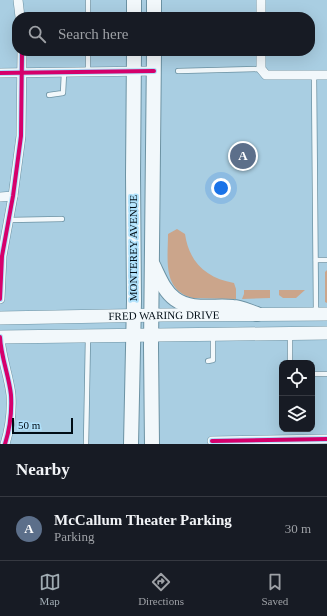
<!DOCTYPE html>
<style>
body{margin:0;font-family:Georgia,serif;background:#242831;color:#f1f3f6}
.controls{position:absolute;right:12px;bottom:12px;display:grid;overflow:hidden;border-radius:8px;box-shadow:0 4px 16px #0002}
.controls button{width:36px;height:36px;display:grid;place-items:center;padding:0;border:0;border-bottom:1px solid #363941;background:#171b24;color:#f1f3f6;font:20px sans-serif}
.scale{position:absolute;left:12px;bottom:10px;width:61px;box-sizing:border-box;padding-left:4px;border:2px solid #000d16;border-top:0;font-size:11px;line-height:14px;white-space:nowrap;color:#000d16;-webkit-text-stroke:3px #afe1fb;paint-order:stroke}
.you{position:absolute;left:221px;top:188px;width:14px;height:14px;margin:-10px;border:3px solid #fff;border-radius:50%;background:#1a73e8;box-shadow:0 0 0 6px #1a73e833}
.badge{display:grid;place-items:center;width:26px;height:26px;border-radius:50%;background:#9faab1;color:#fff;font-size:13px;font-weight:700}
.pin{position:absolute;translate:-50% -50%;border:2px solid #fff;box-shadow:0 1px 4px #0006}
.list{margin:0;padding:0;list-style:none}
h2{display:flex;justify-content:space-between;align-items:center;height:52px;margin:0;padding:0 16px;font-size:17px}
h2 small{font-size:13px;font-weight:400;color:#9ea1a6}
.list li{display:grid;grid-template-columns:26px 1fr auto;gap:12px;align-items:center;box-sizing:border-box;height:64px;padding:0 16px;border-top:1px solid #363941}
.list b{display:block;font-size:15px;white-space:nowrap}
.list p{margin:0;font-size:13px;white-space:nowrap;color:#9ea1a6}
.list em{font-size:13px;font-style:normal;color:#9ea1a6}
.icon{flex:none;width:22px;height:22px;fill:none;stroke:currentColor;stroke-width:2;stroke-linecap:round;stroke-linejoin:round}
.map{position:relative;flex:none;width:327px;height:444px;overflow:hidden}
.search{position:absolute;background:#171b24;box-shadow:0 4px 16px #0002;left:12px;right:12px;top:12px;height:44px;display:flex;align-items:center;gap:10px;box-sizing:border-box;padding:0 14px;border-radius:16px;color:#9ea1a6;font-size:15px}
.sheet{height:116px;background:#171b24}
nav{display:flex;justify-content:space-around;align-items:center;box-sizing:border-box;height:56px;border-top:1px solid #363941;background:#171b24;font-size:11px;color:#9ea1a6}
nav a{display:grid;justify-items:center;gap:2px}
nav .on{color:#9faab1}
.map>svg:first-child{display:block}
</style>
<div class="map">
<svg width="327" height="444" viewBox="0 0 327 444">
<rect width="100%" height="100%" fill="#a9cee2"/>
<g fill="#cba58b">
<path d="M177 229 185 234C189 262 206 278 234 283L236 289V299L193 298C162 291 168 259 168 234Z"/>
<path d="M327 270V303L325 302V272Z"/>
<path d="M244 290H270V298L242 299 244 294Z"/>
<path d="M279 290H305L296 298H283L279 295Z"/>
</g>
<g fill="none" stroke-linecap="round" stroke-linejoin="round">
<defs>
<g id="lane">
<path d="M88 0V17"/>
<path d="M88 51V72"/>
<path d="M178 71 261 69"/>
<path d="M314 75 316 312"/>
<path d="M49 95 63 93 64 73"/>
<path d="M9 220 62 219"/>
<path d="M316 260H327"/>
<path d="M208 361 213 360V336"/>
<path d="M290 363V335"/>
<path d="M312 374H327"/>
<path d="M86 444 88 337"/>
</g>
<g id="street">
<path d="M18 0 20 17"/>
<path d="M261 17V0"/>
<path d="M261 51V69L266 75H327"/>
<path d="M0 73 154 71"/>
<path d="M0 197 13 196"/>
<path d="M0 299 2 256 13 196 21 136 22 51"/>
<path d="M0 337C1 357 9 376 11 395 12 412 10 428 5 444"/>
<path d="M212 441 327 439"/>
</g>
<g id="secondary">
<path id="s1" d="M0 318 163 315 327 314"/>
<path d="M0 337 327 333"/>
</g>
<g id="primary">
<path d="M134 0V17"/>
<path d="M154 0V17"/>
<path d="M153 265C159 277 164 291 175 299 191 311 215 305 233 307 241 307 250 312 257 314"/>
<path d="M131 444 134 301 133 175 134 51"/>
<path d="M152 444 151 347 154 51"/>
</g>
</defs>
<use href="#lane" stroke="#6c92a3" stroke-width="6"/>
<use href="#street" stroke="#6c92a3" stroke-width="10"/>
<use href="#secondary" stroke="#6c92a3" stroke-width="14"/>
<use href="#primary" stroke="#6c92a3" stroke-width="16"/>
<use href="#lane" stroke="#f2f8fb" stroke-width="4.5"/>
<use href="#street" stroke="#f2f8fb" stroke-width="9"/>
<use href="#secondary" stroke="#f2f8fb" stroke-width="13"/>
<use href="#primary" stroke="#f2f8fb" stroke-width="14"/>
<defs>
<g id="cycleway">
<path d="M0 73 154 71"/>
<path d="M0 299 2 256 13 196 21 136 22 51"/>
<path d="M0 337C1 357 9 376 11 395 12 412 10 428 5 444"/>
<path d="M212 441 327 439"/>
</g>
</defs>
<use href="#cycleway" stroke="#afe1fb" stroke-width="6"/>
<use href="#cycleway" stroke="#d6006c" stroke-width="4"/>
</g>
<g text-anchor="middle" stroke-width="3.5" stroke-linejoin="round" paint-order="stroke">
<g font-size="11" fill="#000d16" stroke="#afe1fb">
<text transform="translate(133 248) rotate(-90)" y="4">MONTEREY AVENUE</text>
<text dy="4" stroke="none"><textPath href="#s1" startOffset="164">FRED WARING DRIVE</textPath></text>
</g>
</g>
</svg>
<div class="controls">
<button><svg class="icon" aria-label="locate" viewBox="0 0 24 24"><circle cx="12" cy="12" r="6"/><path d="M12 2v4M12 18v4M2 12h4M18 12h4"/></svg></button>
<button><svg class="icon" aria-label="layers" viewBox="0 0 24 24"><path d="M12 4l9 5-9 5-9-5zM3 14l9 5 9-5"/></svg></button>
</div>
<div class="scale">50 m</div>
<div class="you"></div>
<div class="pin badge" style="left:243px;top:156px;background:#5c6f8a">A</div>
<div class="search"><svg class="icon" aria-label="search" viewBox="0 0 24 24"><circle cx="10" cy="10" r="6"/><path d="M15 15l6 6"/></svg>Search here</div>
</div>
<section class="sheet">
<h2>Nearby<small></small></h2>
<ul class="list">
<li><span class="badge" style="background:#5c6f8a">A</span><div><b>McCallum Theater Parking</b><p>Parking</p></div><em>30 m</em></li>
</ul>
</section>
<nav>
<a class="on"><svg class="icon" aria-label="map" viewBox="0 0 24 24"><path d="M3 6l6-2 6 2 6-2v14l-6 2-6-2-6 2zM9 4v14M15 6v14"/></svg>Map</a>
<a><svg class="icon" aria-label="directions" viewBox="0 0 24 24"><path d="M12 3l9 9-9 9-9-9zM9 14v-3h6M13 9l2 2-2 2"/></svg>Directions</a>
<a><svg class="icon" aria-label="saved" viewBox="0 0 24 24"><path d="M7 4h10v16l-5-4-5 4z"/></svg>Saved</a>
</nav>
